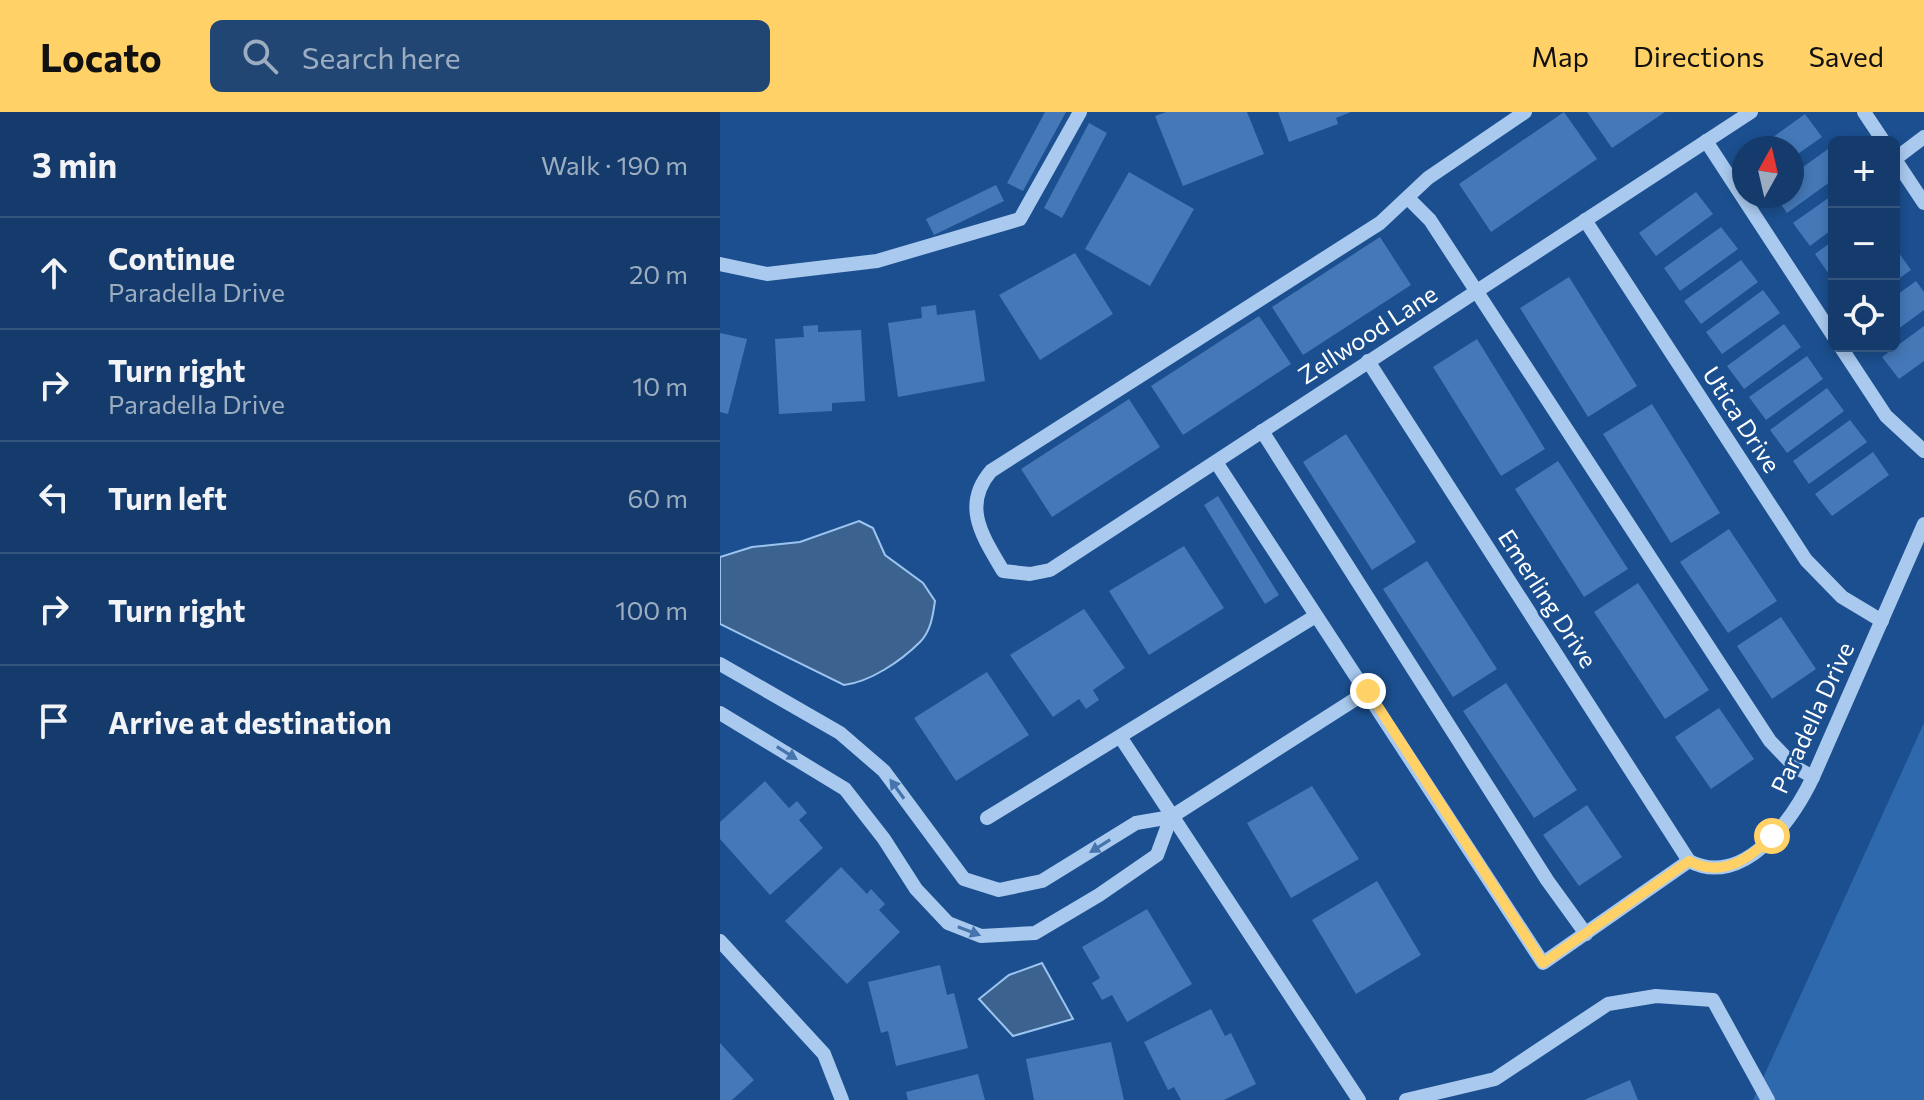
<!DOCTYPE html>
<meta charset="utf-8">
<style>
body{margin:0;font-family:Commissioner,sans-serif;background:#214673;color:#f1f3f6}
.controls{position:absolute;right:24px;top:24px;display:grid;overflow:hidden;border-radius:12px;box-shadow:0 4px 12px #0003}
.controls button{width:72px;height:72px;display:grid;place-items:center;padding:0;border:0;border-bottom:2px solid #33557e;background:#143b6b;color:#f1f3f6;font:40px sans-serif}
.compass{position:absolute;left:1012px;top:24px;width:72px;height:72px;border-radius:50%;background:#143b6b;box-shadow:0 4px 12px #0003;rotate:8deg}
.stop{position:absolute;width:24px;height:24px;margin:-18px;border:6px solid #ffd166;border-radius:50%;background:#fff}
.stop.end{background:#ffd166;border-color:#fff;box-shadow:0 2px 8px #0008}
.list{margin:0;padding:0;list-style:none}
h2{display:flex;justify-content:space-between;align-items:center;height:104px;margin:0;padding:0 32px;font-size:34px}
h2 small{font-size:26px;font-weight:400;color:#9dadc1}
.list li{display:grid;grid-template-columns:52px 1fr auto;gap:24px;align-items:center;box-sizing:border-box;height:112px;padding:0 32px;border-top:2px solid #33557e}
.list b{display:block;font-size:30px;white-space:nowrap}
.list p{margin:0;font-size:26px;white-space:nowrap;color:#9dadc1}
.list em{font-size:26px;font-style:normal;color:#9dadc1}
.icon{flex:none;width:44px;height:44px;fill:none;stroke:currentColor;stroke-width:2;stroke-linecap:round;stroke-linejoin:round}
.map{position:relative;flex:none;width:1204px;height:988px;overflow:hidden}
header{display:flex;align-items:center;gap:48px;box-sizing:border-box;height:112px;padding:0 40px;background:#ffd166;color:#111}
header strong{font-size:38px}
nav{display:flex;gap:44px;margin-inline-start:auto;font-size:28px}
.search{width:560px;height:72px;background:#214673;display:flex;align-items:center;gap:20px;box-sizing:border-box;padding:0 28px;border-radius:12px;color:#9dadc1;font-size:30px}
main{display:flex}
aside{flex:1;background:#143b6b}
.map>svg:first-child{display:block}
</style>
<header>
<strong>Locato</strong>
<div class="search"><svg class="icon" aria-label="search" viewBox="0 0 24 24"><circle cx="10" cy="10" r="6"/><path d="M15 15l6 6"/></svg>Search here</div>
<nav><a>Map</a><a>Directions</a><a>Saved</a></nav>
</header>
<main>
<aside>
<h2>3 min<small>Walk · 190 m</small></h2>
<ul class="list">
<li><svg class="icon" aria-label="ahead" viewBox="0 0 24 24"><path d="M12 20V5M6 11l6-6 6 6"/></svg><div><b>Continue</b><p>Paradella Drive</p></div><em>20 m</em></li>
<li><svg class="icon" aria-label="right" viewBox="0 0 24 24"><path d="M7 20v-9h11M14 6l5 5-5 5"/></svg><div><b>Turn right</b><p>Paradella Drive</p></div><em>10 m</em></li>
<li><svg class="icon" aria-label="left" viewBox="0 0 24 24"><path d="M17 20v-9H6M10 6l-5 5 5 5"/></svg><div><b>Turn left</b></div><em>60 m</em></li>
<li><svg class="icon" aria-label="right" viewBox="0 0 24 24"><path d="M7 20v-9h11M14 6l5 5-5 5"/></svg><div><b>Turn right</b></div><em>100 m</em></li>
<li><svg class="icon" aria-label="arrive" viewBox="0 0 24 24"><path d="M6 21V4h12l-3 4 3 4H6"/></svg><div><b>Arrive at destination</b></div></li>
</ul>
</aside>
<div class="map">
<svg width="1204" height="988" viewBox="0 0 1204 988">
<rect width="100%" height="100%" fill="#1b4f8f"/>
<path fill="#2e69ad" d="M1204 611V988H1033Z"/>
<g fill="#3c6290" stroke="#9cc4f0" stroke-width="2">
<path d="M139 409 153 416 165 443 203 471 215 489C213 503 211 519 200 530 181 549 150 570 124 573L0 512V445L32 435 80 430Z"/>
<path d="M322 851 353 907 293 924 259 887 289 863Z"/>
</g>
<g fill="#4478b7">
<path d="M325 0H346L303 79 287 71Z"/>
<path d="M446 0H527L544 42 463 74 435 4Z"/>
<path d="M558 0H631L616 6 618 12 569 30Z"/>
<path d="M844 0 877 47 771 120 739 72Z"/>
<path d="M867 0H945L892 36Z"/>
<path d="M1085 2 1102 25 1072 46V36H1038Z"/>
<path d="M369 11 387 21 342 106 324 96Z"/>
<path d="M1108 37 1114 45V67L1067 101 1055 84H1072V63Z"/>
<path d="M409 60 474 97 430 174 365 137Z"/>
<path d="M276 73 284 89 214 123 206 107Z"/>
<path d="M976 80 993 102 936 144 919 121Z"/>
<path d="M1114 82V116L1090 134 1073 111Z"/>
<path d="M1001 115 1018 137 960 179 944 156Z"/>
<path d="M660 125 691 173 583 243 552 195Z"/>
<path d="M1114 128V163L1111 165 1095 142Z"/>
<path d="M1174 134 1191 158 1174 170Z"/>
<path d="M355 141 393 202 320 248 279 183Z"/>
<path d="M1021 148 1038 170 981 212 964 189Z"/>
<path d="M849 165 917 274 868 305 800 196Z"/>
<path d="M1196 169 1204 180V198L1174 220V185Z"/>
<path d="M1043 178 1060 201 1002 242 986 220Z"/>
<path d="M216 193 217 203 255 198 265 269 178 285 168 211 202 206 201 195Z"/>
<path d="M539 204 571 252 463 323 431 274Z"/>
<path d="M1064 212 1081 235 1024 277 1007 254Z"/>
<path d="M98 213V220L141 218 145 289 112 291V299L59 302 55 227 84 225 83 214Z"/>
<path d="M1204 214V249L1179 267 1162 245Z"/>
<path d="M0 221 27 227 8 302 0 300Z"/>
<path d="M757 227 825 337 781 364 713 255Z"/>
<path d="M1087 244 1103 267 1046 308 1029 285Z"/>
<path d="M1107 276 1124 299 1067 341 1050 318Z"/>
<path d="M409 287 440 335 332 405 301 357Z"/>
<path d="M932 292 1000 401 951 431 883 322Z"/>
<path d="M1130 308 1147 330 1089 372 1073 349Z"/>
<path d="M626 322 696 430 652 458 583 350Z"/>
<path d="M1153 340 1169 363 1112 404 1095 382Z"/>
<path d="M838 349 908 457 864 485 795 377Z"/>
<path d="M498 384 559 483 545 492 484 393Z"/>
<path d="M1009 417 1057 489 1008 521 960 450Z"/>
<path d="M464 434 504 496 429 543 389 479Z"/>
<path d="M707 449 777 557 733 585 663 477Z"/>
<path d="M918 471 989 578 945 607 874 500Z"/>
<path d="M364 497 405 556 373 578 379 588 366 597 359 587 333 605 290 543Z"/>
<path d="M1061 505 1096 557 1052 587 1017 534Z"/>
<path d="M267 560 309 623 236 669 194 606Z"/>
<path d="M786 571 857 678 814 706 743 599Z"/>
<path d="M999 596 1034 647 991 677 955 625Z"/>
<path d="M45 669 69 696 77 689 87 701 79 708 103 736 50 783 0 727V710Z"/>
<path d="M592 674 639 747 571 786 527 711Z"/>
<path d="M867 693 902 745 859 774 823 723Z"/>
<path d="M121 755 147 782 151 777 165 792 159 798 180 820 127 872 65 809Z"/>
<path d="M657 769 701 843 636 882 592 808Z"/>
<path d="M427 797 472 872 407 910 392 883 382 888 372 871 380 866 362 835Z"/>
<path d="M220 853 227 883 234 881 248 936 176 954 168 919 161 921 148 870Z"/>
<path d="M491 897 505 924 511 921 536 972 504 988H461L454 975 448 978 424 930Z"/>
<path d="M391 930 404 988H314L306 947Z"/>
<path d="M0 931 34 968 12 988H0Z"/>
<path d="M258 962 265 988H188L186 980Z"/>
<path d="M910 968 918 988H864Z"/>
</g>
<g fill="none" stroke-linecap="round" stroke-linejoin="round">
<g stroke="#a9c9ee" stroke-width="14">
<path d="M805 0 708 66 660 111 271 359C241 394 263 425 283 459L310 462 330 458 1031 0"/>
<path d="M1144 0 1164 30"/>
<path d="M986 29 1114 225"/>
<path d="M1174 46 1204 91"/>
<path d="M1175 47 1204 25"/>
<path d="M688 86 710 108 1050 629 1075 655 1093 665"/>
<path d="M865 108 1086 448 1122 485 1162 509"/>
<path d="M0 152 47 162 157 149 300 107 360 0"/>
<path d="M1120 234 1166 304 1204 339"/>
<path d="M648 249 969 749"/>
<path d="M542 319 827 768 866 822"/>
<path d="M496 350 823 851 969 749"/>
<path d="M0 552 120 621 164 659 244 767 279 778 322 769 416 711 451 705 648 579"/>
<path d="M0 601 125 677 164 727 196 777 228 811 261 824 315 821 379 783 437 743 451 705"/>
<path d="M401 626 639 988"/>
<path d="M267 706 594 505"/>
<path d="M969 749C1023 777 1072 709 1093 665L1204 412"/>
<path d="M0 829 104 942 122 988"/>
<path d="M686 988 775 967 888 892 936 884 993 888 1048 988"/>
</g>
</g>
<defs><path id="oneway-solid" d="M-6-.8H1V-3.2L6.5 0L1 3.2V.8H-6Z" transform="scale(2)"/></defs>
<g fill="#4674ac">
<use href="#oneway-solid" transform="translate(67 641) rotate(32)"/>
<use href="#oneway-solid" transform="translate(177 677) rotate(-126)"/>
<use href="#oneway-solid" transform="translate(380 734) rotate(148)"/>
<use href="#oneway-solid" transform="translate(249 819) rotate(21)"/>
</g>
<g fill="none" stroke-linecap="round" stroke-linejoin="round">
<path stroke="#ffd166" stroke-width="10" d="M648 579 823 851 969 749C1002 766 1028 748 1052 724"/>
</g>
<g text-anchor="middle" stroke-width="6" stroke-linejoin="round" paint-order="stroke">
<g font-size="24" fill="#fff" stroke="#1b4f8f">
<text transform="translate(648 223) rotate(-33)" y="8">Zellwood Lane</text>
<text transform="translate(1021 308) rotate(57)" y="8">Utica Drive</text>
<text transform="translate(827 487) rotate(57)" y="8">Emerling Drive</text>
<text transform="translate(1093 606) rotate(-65)" y="8">Paradella Drive</text>
</g>
</g>
</svg>
<div class="controls">
<button>+</button>
<button>−</button>
<button><svg class="icon" aria-label="locate" viewBox="0 0 24 24"><circle cx="12" cy="12" r="6"/><path d="M12 2v4M12 18v4M2 12h4M18 12h4"/></svg></button>
</div>
<svg class="compass" viewBox="-18 -18 36 36"><path d="M0-13l5 13h-10z" fill="#e53935"/><path d="M0 13l5-13h-10z" fill="#9dadc1"/></svg>
<div class="stop" style="left:1052px;top:724px"></div>
<div class="stop end" style="left:648px;top:579px"></div>
</div>
</main>
